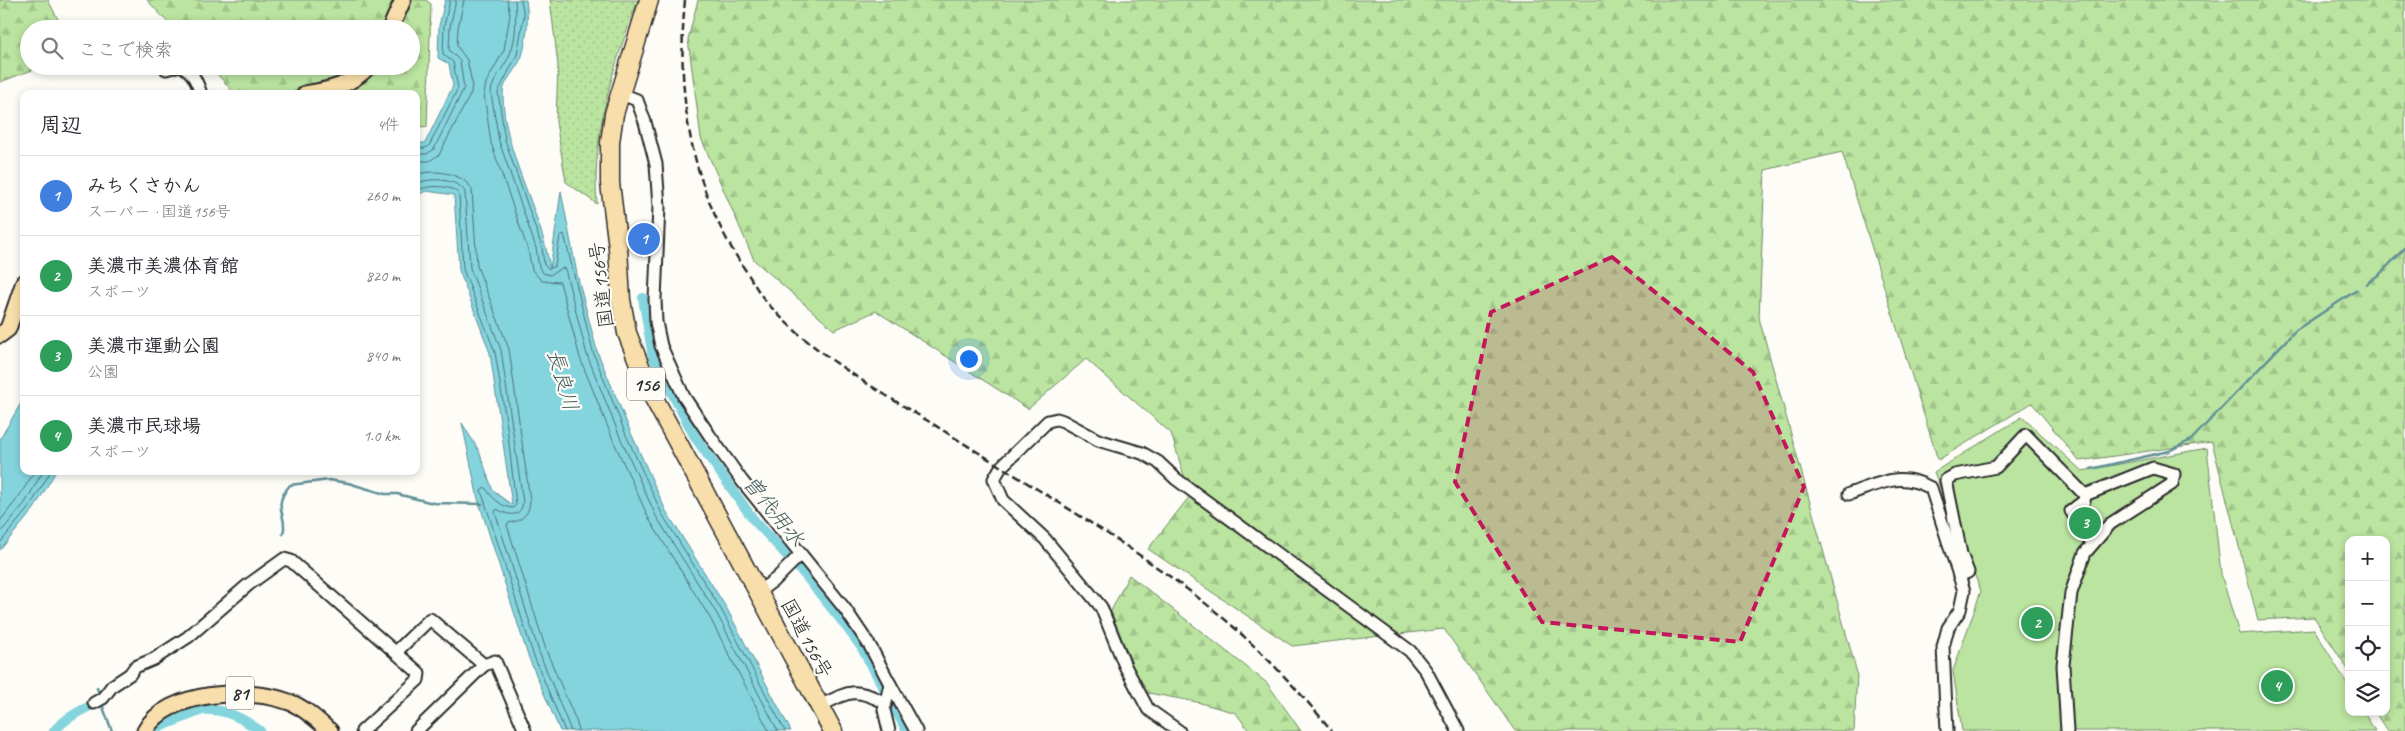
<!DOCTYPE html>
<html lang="ja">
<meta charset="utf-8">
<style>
body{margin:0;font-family:Caveat,"Klee One",sans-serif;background:#f2f2f3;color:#2b2b33}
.controls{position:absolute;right:15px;bottom:15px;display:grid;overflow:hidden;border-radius:10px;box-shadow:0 2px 8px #0003}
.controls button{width:45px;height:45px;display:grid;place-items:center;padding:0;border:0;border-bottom:1px solid #e1e1e2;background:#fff;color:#2b2b33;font:25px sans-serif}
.you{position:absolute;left:968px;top:358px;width:18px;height:18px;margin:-12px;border:4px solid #fff;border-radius:50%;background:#1a73e8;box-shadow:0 0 0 8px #1a73e833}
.badge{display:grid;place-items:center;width:32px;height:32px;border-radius:50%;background:#d93025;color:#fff;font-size:16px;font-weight:700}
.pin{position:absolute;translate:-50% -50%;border:2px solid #fff;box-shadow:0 1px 5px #0006}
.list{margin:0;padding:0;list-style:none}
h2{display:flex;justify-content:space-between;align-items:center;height:65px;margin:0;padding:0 20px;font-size:21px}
h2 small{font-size:16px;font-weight:400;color:#7c7c81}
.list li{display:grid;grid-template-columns:32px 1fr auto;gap:15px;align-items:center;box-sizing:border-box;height:80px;padding:0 20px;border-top:1px solid #e1e1e2}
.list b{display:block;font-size:19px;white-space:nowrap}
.list p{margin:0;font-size:16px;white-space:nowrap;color:#7c7c81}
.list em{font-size:16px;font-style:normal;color:#7c7c81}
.icon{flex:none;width:28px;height:28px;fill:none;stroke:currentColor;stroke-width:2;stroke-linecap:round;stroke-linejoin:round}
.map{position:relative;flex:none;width:2405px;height:731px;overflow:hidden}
.search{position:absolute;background:#fff;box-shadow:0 2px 8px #0003;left:20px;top:20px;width:400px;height:55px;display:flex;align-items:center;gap:12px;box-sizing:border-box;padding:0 18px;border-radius:28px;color:#7c7c81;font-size:19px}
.panel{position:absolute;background:#fff;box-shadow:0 2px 8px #0003;left:20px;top:90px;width:400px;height:385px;border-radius:10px}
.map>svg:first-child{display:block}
</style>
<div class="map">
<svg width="2405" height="731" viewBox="0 0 2405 731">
<defs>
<pattern id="grass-dots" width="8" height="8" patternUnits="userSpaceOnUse" patternTransform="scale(1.25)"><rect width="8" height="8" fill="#bae4a0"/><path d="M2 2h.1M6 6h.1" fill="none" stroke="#a0c48a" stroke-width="1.8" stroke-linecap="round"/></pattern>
<pattern id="forest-firs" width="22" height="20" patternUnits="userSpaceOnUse" patternTransform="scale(1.25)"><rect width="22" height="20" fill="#bae4a0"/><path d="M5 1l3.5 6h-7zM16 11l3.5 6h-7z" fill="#a0c48a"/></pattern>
</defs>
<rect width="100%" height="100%" fill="#fdfcf7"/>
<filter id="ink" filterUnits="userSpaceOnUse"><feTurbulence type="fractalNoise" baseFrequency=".02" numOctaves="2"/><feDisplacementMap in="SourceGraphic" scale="10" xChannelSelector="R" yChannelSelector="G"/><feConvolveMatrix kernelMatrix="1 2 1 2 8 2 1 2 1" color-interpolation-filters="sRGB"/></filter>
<g filter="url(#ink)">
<path fill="url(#grass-dots)" stroke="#728866" d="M550 0H638C614 64 591 134 597 204L566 182 556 122 558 65Z"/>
<g fill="url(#forest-firs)" stroke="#728866">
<path d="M0 0H48L63 29H29V66H43L0 82Z"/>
<path d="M147 0H426L431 4 427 127 416 126V94H235L210 66H411V29H174Z"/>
<path d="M698 0H2405V731H2387L2375 712H2386V540H2349V671L2314 617 2258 620 2212 442 2079 461 2032 403 1938 460 1842 152 1765 170 1759 318 1857 673 1854 731H1515L1444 629 1292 646 1148 549 1190 496 1171 433 1086 359 1028 409 876 311 834 330 754 260 701 138 688 39Z"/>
<path d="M1129 575 1267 683 1301 731H1249L1236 713 1197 702 1143 692 1111 611Z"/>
</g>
<path fill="#bae4a0" stroke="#728866" d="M2022 417 2082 471 2207 448 2221 574 2239 634 2314 629 2349 687V712H2364L2375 731H1962L1953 671 1981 591 1934 472Z"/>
<g fill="#84d4de" stroke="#609096">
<path d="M445 0H526C529 17 527 39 522 56 518 68 503 81 503 93 502 151 542 211 550 269L561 191 577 274 597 351 631 433 666 511 727 609 791 731H560L528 656 478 499 462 423 479 451 493 491 512 505 490 353 459 270 454 195 426 191 416 196V143H425L453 86 449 64 438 58 439 26Z"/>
<path d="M24 398V471H56L34 509 0 550V439Z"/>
</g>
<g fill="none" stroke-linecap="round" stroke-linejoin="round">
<g stroke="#4f6f73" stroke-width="1">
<path d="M507 0 510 15 504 50 486 83 484 94 491 143 528 250 532 270 542 281 560 282 580 358 613 440 649 519 710 618 769 731"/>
<path d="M515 0C516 17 517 37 510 54 505 67 492 79 491 93L499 141 536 248 539 267 543 273 550 275 562 268 565 269 587 355 620 437 656 516 717 614 778 731"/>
<path d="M521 0 524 15 517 55 498 92 505 140 542 247 544 265 549 269 555 266 560 236 564 234 593 352 626 435 662 514 722 611 785 731"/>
<path d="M416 148H425L429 146 458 88 453 62 443 54 444 26 450 0"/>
<path d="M416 154H427L434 149 464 88 460 61 449 50 450 27 456 0"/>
<path d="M416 161H429L439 155 471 93 472 83 467 60 457 46 458 28 464 0"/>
<path d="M416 175C432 168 465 173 472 190L477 266 509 349 530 500C530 514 522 521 508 523L507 525 546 650 577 723 578 731"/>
<path d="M416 184C428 177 458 178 465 192L470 268 501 350 523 502C521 518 508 516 497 509L495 512 539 652 571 731"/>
<path d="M416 191C426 185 451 184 459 194L463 269 495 352 507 427 516 505 513 508C502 508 490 496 485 487L481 490 533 654 565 731"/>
<path d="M0 521 18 498 35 471"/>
<path d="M0 533 25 503 43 471"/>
<path d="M0 543 30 506 51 471"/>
</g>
<g stroke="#609096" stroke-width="2.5">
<path d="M2366 284 2381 273 2405 248"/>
<path d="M2091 469 2169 451 2191 440 2296 330 2357 290"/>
<path d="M283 534C289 515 270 508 290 485L329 480 348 483 385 494H397L433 503 482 504"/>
<path d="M97 688 100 696"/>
<path d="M101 702 112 731"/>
</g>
<g stroke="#84d4de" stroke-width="10">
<path d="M643 298 653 357 695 437 753 519 805 575 842 621 862 648 907 731"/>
<path d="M54 731C66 718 84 707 102 702"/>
<path d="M149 731 202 710C224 708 243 718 260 731"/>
</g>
<defs>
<g id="minor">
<path d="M182 66C193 72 197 82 201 94"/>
<path d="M166 69 176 66"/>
<path d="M619 93 637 100 645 122 656 164 659 207 655 299 656 322 661 346 684 397 710 436 742 481 845 609 870 646 890 684 884 710 889 731"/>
<path d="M1849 494C1881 483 1899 471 1931 488L1964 591 1960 610 1948 628 1943 647 1947 731"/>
<path d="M2085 495 2084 501 2071 511 2092 543"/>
<path d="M1959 576 1968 572 1961 554 1946 480 1955 475 1996 467 2026 435 2085 495"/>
<path d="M758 592 777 578 800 555"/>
<path d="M396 652 430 619 484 665 416 731"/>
<path d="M484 665 495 661 525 731"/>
<path d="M890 684 916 731"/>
<path d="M94 703 103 698 112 686 130 674 135 667 154 659 188 637 248 585 284 559 291 561 419 673 418 680 362 731"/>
<path d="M820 706C850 691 854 687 886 703"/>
<path d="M1179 731 1148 709 1125 666 1101 607 1045 539 1003 500 994 479 1001 467 1048 421 1057 419 1063 421 1098 440 1142 453 1158 462 1176 479 1410 651 1426 671 1458 731"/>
<path d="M2067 731 2063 665 2071 593 2085 553 2110 524 2172 484 2174 474 2153 468 2085 495"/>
</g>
<g id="major">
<path d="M390 29 403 0"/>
<path d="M305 94C330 90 350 86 369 66"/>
<path d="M0 335 8 329 24 282"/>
<path d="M145 731C166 690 251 687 289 702 304 707 318 721 330 731"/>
</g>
<path id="highway" d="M649 0 614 114 610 142V183L618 248 621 300 627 333 649 389 833 731"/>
</defs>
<use href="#minor" stroke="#2b2b2b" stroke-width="15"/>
<use href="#major" stroke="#2b2b2b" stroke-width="19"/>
<use href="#highway" stroke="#2b2b2b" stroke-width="21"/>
<use href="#minor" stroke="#fdfcf7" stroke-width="11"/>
<use href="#major" stroke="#f8deab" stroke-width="15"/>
<use href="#highway" stroke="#f8deab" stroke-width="18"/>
<path stroke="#2b2b2b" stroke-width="2.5" stroke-dasharray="8 4" stroke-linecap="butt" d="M685 0C676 95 690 187 744 268 751 278 757 290 764 299 814 358 888 395 952 436 1034 488 1119 537 1196 596 1247 635 1292 682 1332 731"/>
</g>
</g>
<path fill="#c2185b" fill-opacity="0.2" stroke="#c2185b" stroke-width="4" stroke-dasharray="10 6" stroke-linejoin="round" d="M1612 257 1753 372 1804 487 1740 642 1542 622 1455 482 1491 312Z"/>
<g text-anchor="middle" stroke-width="4.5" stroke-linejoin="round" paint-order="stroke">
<g fill="#fdfcf7" stroke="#6a6a68" stroke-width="1">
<rect x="627" y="367.5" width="38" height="33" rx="4"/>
<rect x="226" y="676.5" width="28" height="33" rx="4"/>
</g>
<g font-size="19" font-weight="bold" fill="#2b2b2b">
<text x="646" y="391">156</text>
<text x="240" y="700">81</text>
</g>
<g font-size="20" fill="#2b2b2b" stroke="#fdfcf7">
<text transform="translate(601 285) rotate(-97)" y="7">国道156号</text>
<text transform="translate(807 638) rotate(62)" y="7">国道156号</text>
</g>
<g font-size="21" font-style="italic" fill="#465e61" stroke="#fdfcf7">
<text transform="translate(563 380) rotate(74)" y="7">長良川</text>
<text transform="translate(774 511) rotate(51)" y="7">曽代用水</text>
</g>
</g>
</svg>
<div class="controls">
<button>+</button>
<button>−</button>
<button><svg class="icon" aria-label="locate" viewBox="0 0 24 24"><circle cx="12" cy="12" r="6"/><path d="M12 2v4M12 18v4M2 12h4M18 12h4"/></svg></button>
<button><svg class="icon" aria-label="layers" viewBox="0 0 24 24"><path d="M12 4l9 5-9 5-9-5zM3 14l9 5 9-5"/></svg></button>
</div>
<div class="you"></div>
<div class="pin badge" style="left:644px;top:239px;background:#3f7fe0">1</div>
<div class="pin badge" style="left:2037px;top:623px;background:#2e9e5b">2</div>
<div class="pin badge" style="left:2085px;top:523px;background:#2e9e5b">3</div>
<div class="pin badge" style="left:2277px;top:686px;background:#2e9e5b">4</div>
<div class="search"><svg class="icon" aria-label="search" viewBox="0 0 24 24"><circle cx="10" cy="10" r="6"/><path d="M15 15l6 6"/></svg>ここで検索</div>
<section class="panel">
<h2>周辺<small>4件</small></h2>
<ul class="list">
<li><span class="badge" style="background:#3f7fe0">1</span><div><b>みちくさかん</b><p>スーパー · 国道156号</p></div><em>260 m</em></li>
<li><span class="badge" style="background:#2e9e5b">2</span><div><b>美濃市美濃体育館</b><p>スポーツ</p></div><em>820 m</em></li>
<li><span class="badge" style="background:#2e9e5b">3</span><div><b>美濃市運動公園</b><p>公園</p></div><em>840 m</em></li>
<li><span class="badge" style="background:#2e9e5b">4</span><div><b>美濃市民球場</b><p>スポーツ</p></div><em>1.0 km</em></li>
</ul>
</section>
</div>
